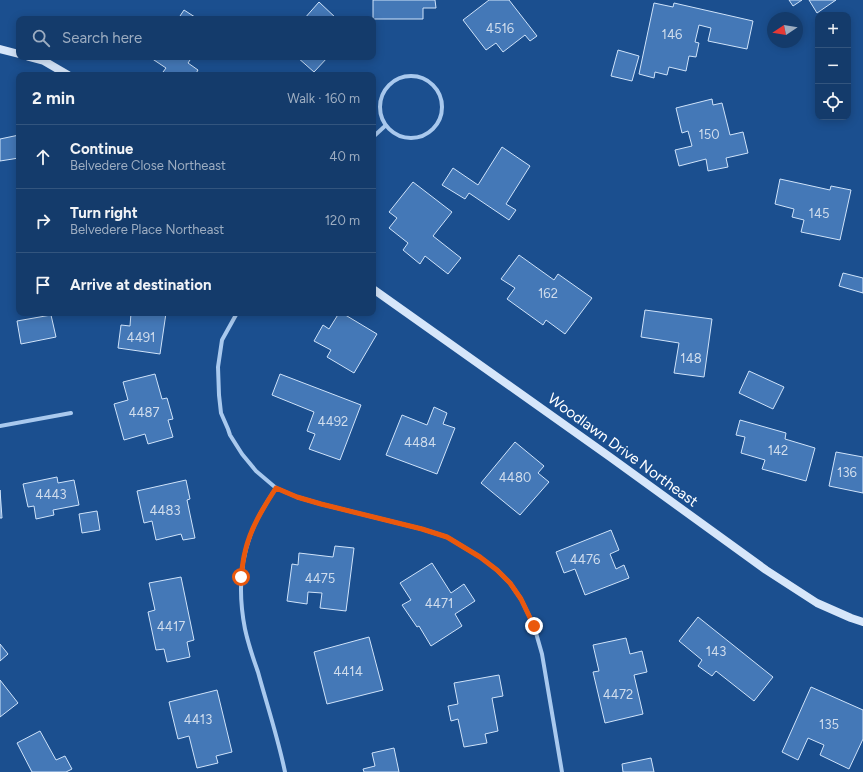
<!DOCTYPE html>
<meta charset="utf-8">
<style>
body{margin:0;font-family:Figtree,sans-serif;background:#1d4271;color:#f1f3f6}
.controls{position:absolute;right:12px;top:12px;display:grid;overflow:hidden;border-radius:8px;box-shadow:0 2px 10px #0003}
.controls button{width:36px;height:36px;display:grid;place-items:center;padding:0;border:0;border-bottom:1px solid #33557e;background:#143b6b;color:#f1f3f6;font:20px sans-serif}
.compass{position:absolute;left:767px;top:12px;width:36px;height:36px;border-radius:50%;background:#143b6b;box-shadow:0 2px 10px #0003;rotate:258deg}
.stop{position:absolute;width:12px;height:12px;margin:-9px;border:3px solid #ea580c;border-radius:50%;background:#fff}
.stop.end{background:#ea580c;border-color:#fff;box-shadow:0 1px 4px #0008}
.list{margin:0;padding:0;list-style:none}
h2{display:flex;justify-content:space-between;align-items:center;height:52px;margin:0;padding:0 16px;font-size:17px}
h2 small{font-size:13px;font-weight:400;color:#9dadc1}
.list li{display:grid;grid-template-columns:26px 1fr auto;gap:12px;align-items:center;box-sizing:border-box;height:64px;padding:0 16px;border-top:1px solid #33557e}
.list b{display:block;font-size:15px;white-space:nowrap}
.list p{margin:0;font-size:13px;white-space:nowrap;color:#9dadc1}
.list em{font-size:13px;font-style:normal;color:#9dadc1}
.icon{flex:none;width:22px;height:22px;fill:none;stroke:currentColor;stroke-width:2;stroke-linecap:round;stroke-linejoin:round}
.map{position:relative;flex:none;width:863px;height:772px;overflow:hidden}
.search{position:absolute;background:#143b6b;box-shadow:0 2px 10px #0003;left:16px;top:16px;width:360px;height:44px;display:flex;align-items:center;gap:10px;box-sizing:border-box;padding:0 14px;border-radius:8px;color:#9dadc1;font-size:15px}
.panel{position:absolute;background:#143b6b;box-shadow:0 2px 10px #0003;left:16px;top:72px;width:360px;height:244px;border-radius:8px}
.map>svg:first-child{display:block}
</style>
<div class="map">
<svg width="863" height="772" viewBox="0 0 863 772">
<rect width="100%" height="100%" fill="#1b4f8f"/>
<g fill="#4478b7" stroke="#cfe3fa">
<path d="M373 0H435L436 8H423V19H373Z"/>
<path d="M489 0H509L537 36 530 41 525 35 503 52 496 43 486 50 463 20Z"/>
<path d="M789 0H802L793 6Z"/>
<path d="M809 0H836L817 13Z"/>
<path d="M319 2 337 19H304Z"/>
<path d="M654 3 673 7 674 3 753 21 747 49 708 41 711 28 699 25 695 42 699 43 696 57 689 56 686 71 669 67 667 75 655 72 654 78 639 74Z"/>
<path d="M184 10 198 19H178Z"/>
<path d="M618 50 639 56 632 81 611 76Z"/>
<path d="M152 57H192L188 63 198 70 195 75H167L163 72 166 68 151 58Z"/>
<path d="M297 57H328L314 72Z"/>
<path d="M712 99 713 105 722 103 730 135 743 132 748 153 726 158 728 167 708 171 706 159 679 166 675 150 692 146 688 131 682 133 676 108Z"/>
<path d="M19 135V158L0 161V139Z"/>
<path d="M502 147 530 166 506 204 516 210 509 220 469 193 465 199 442 185 453 168 478 185Z"/>
<path d="M780 179 830 190 831 186 851 190 840 240 801 232 804 220 792 217 794 209 775 204Z"/>
<path d="M413 182 452 212 433 236 461 258 448 274 425 256 420 264 403 250 408 243 389 228 397 218 389 212Z"/>
<path d="M519 255 554 280 558 274 592 298 565 334 546 320 543 325 507 299 515 288 501 279Z"/>
<path d="M843 273 863 278V293L839 286Z"/>
<path d="M645 310 712 319 704 377 674 373 679 343 641 337Z"/>
<path d="M131 313H166L160 354 118 348 121 325 130 326Z"/>
<path d="M339 313H342L377 334 354 373 327 357 331 350 314 341 323 325 329 329Z"/>
<path d="M51 315 56 337 21 344 17 321Z"/>
<path d="M749 371 784 387 773 409 739 393Z"/>
<path d="M155 374 162 399 167 398 173 419 168 420 173 437 148 444 145 434 124 440 114 404 128 400 123 382Z"/>
<path d="M280 374 361 405 340 460 309 449 315 434 307 431 314 412 272 395Z"/>
<path d="M434 407 447 413 443 424 455 428 437 474 386 455 402 415 427 425Z"/>
<path d="M740 420 786 433 785 439 815 448 806 481 762 469 765 460 741 453 745 437 736 435Z"/>
<path d="M515 442 544 466 538 473 549 482 520 515 481 483Z"/>
<path d="M836 452 863 457V493L829 486Z"/>
<path d="M57 477 58 483 74 480 79 505 53 510 54 515 36 519 34 506 28 507 23 484Z"/>
<path d="M186 480 190 499 187 500 195 538 183 540 181 534 156 540 152 521 144 523 137 491Z"/>
<path d="M0 490 2 518H0Z"/>
<path d="M97 511 100 530 82 533 79 514Z"/>
<path d="M611 530 619 550 610 554 616 569 624 565 629 578 585 595 575 569 564 573 556 552Z"/>
<path d="M335 546 354 548 346 611 320 608 322 593 308 592 307 604 287 601 292 564 298 565 299 553 333 557Z"/>
<path d="M432 563 451 593 464 584 475 601 455 614 462 626 431 646 419 626 417 627 402 605 411 600 400 583Z"/>
<path d="M181 577 194 640 187 642 190 657 167 662 164 649 156 650 148 612 155 610 149 583Z"/>
<path d="M698 617 773 677 754 701 716 671 712 676 698 666 702 660 679 641Z"/>
<path d="M369 637 383 690 327 704 314 652Z"/>
<path d="M626 638 630 654 642 651 647 672 634 675 643 714 605 723 593 672 599 671 593 645Z"/>
<path d="M0 644 8 654 0 661Z"/>
<path d="M499 675 503 696 492 698 498 731 485 734 487 743 464 747 458 719 451 721 448 706 458 704 454 683Z"/>
<path d="M0 680 18 703 0 717Z"/>
<path d="M811 687 863 710V739L849 769 820 755 824 745 808 738 798 760 782 752Z"/>
<path d="M217 690 232 752 216 756 218 763 197 768 189 736 178 739 169 702Z"/>
<path d="M40 731 56 760 65 756 72 769 66 772H32L17 743Z"/>
<path d="M394 748 399 772H364L363 769 375 766 372 753Z"/>
<path d="M651 758 654 772H623L622 764Z"/>
</g>
<g fill="none" stroke-linecap="round" stroke-linejoin="round">
<g stroke="#a9c9ee" stroke-width="4">
<circle cx="411" cy="107" r="31"/>
<path d="M373 137 385 126"/>
<path d="M237 313 222 340 218 367 219 395 221 413 228 429 230 435 242 454 256 471 276 488 297 497 321 504 422 529 447 537 480 557 497 570 510 583 521 599 534 626 542 654 562 772"/>
<path d="M0 426 71 413"/>
<path d="M276 488C266 503 256 519 250 536 239 566 239 598 245 629 248 643 253 658 258 672 267 705 278 738 285 772"/>
</g>
<g stroke="#d6e6fa" stroke-width="8">
<path d="M0 49 19 54"/>
<path d="M29 57 44 61 68 75"/>
<path d="M373 289 610 457 766 570 817 603 851 618 863 622"/>
</g>
</g>
<g fill="none" stroke-linecap="round" stroke-linejoin="round">
<path stroke="#ea580c" stroke-width="5" d="M241 577C242 569 243 560 245 552 250 529 263 508 276 488L297 497 321 504 422 529 447 537 480 557 497 570 510 583 521 599 534 626"/>
</g>
<g text-anchor="middle" stroke-width="3" stroke-linejoin="round" paint-order="stroke">
<g font-size="13" fill="#d0dded">
<text x="500" y="33">4516</text>
<text x="672" y="39">146</text>
<text x="709" y="139">150</text>
<text x="819" y="218">145</text>
<text x="548" y="298">162</text>
<text x="141" y="342">4491</text>
<text x="691" y="363">148</text>
<text x="144" y="417">4487</text>
<text x="333" y="426">4492</text>
<text x="420" y="447">4484</text>
<text x="778" y="455">142</text>
<text x="847" y="477">136</text>
<text x="515" y="482">4480</text>
<text x="51" y="499">4443</text>
<text x="165" y="515">4483</text>
<text x="585" y="564">4476</text>
<text x="320" y="583">4475</text>
<text x="439" y="608">4471</text>
<text x="171" y="631">4417</text>
<text x="716" y="656">143</text>
<text x="348" y="676">4414</text>
<text x="618" y="699">4472</text>
<text x="198" y="724">4413</text>
<text x="829" y="729">135</text>
</g>
<g font-size="15" fill="#fff" stroke="#1b4f8f">
<text transform="translate(623 450) rotate(36)" y="5">Woodlawn Drive Northeast</text>
</g>
</g>
</svg>
<div class="controls">
<button>+</button>
<button>−</button>
<button><svg class="icon" aria-label="locate" viewBox="0 0 24 24"><circle cx="12" cy="12" r="6"/><path d="M12 2v4M12 18v4M2 12h4M18 12h4"/></svg></button>
</div>
<svg class="compass" viewBox="-18 -18 36 36"><path d="M0-13l5 13h-10z" fill="#e53935"/><path d="M0 13l5-13h-10z" fill="#9dadc1"/></svg>
<div class="stop" style="left:241px;top:577px"></div>
<div class="stop end" style="left:534px;top:626px"></div>
<div class="search"><svg class="icon" aria-label="search" viewBox="0 0 24 24"><circle cx="10" cy="10" r="6"/><path d="M15 15l6 6"/></svg>Search here</div>
<section class="panel">
<h2>2 min<small>Walk · 160 m</small></h2>
<ul class="list">
<li><svg class="icon" aria-label="ahead" viewBox="0 0 24 24"><path d="M12 20V5M6 11l6-6 6 6"/></svg><div><b>Continue</b><p>Belvedere Close Northeast</p></div><em>40 m</em></li>
<li><svg class="icon" aria-label="right" viewBox="0 0 24 24"><path d="M7 20v-9h11M14 6l5 5-5 5"/></svg><div><b>Turn right</b><p>Belvedere Place Northeast</p></div><em>120 m</em></li>
<li><svg class="icon" aria-label="arrive" viewBox="0 0 24 24"><path d="M6 21V4h12l-3 4 3 4H6"/></svg><div><b>Arrive at destination</b></div></li>
</ul>
</section>
</div>
